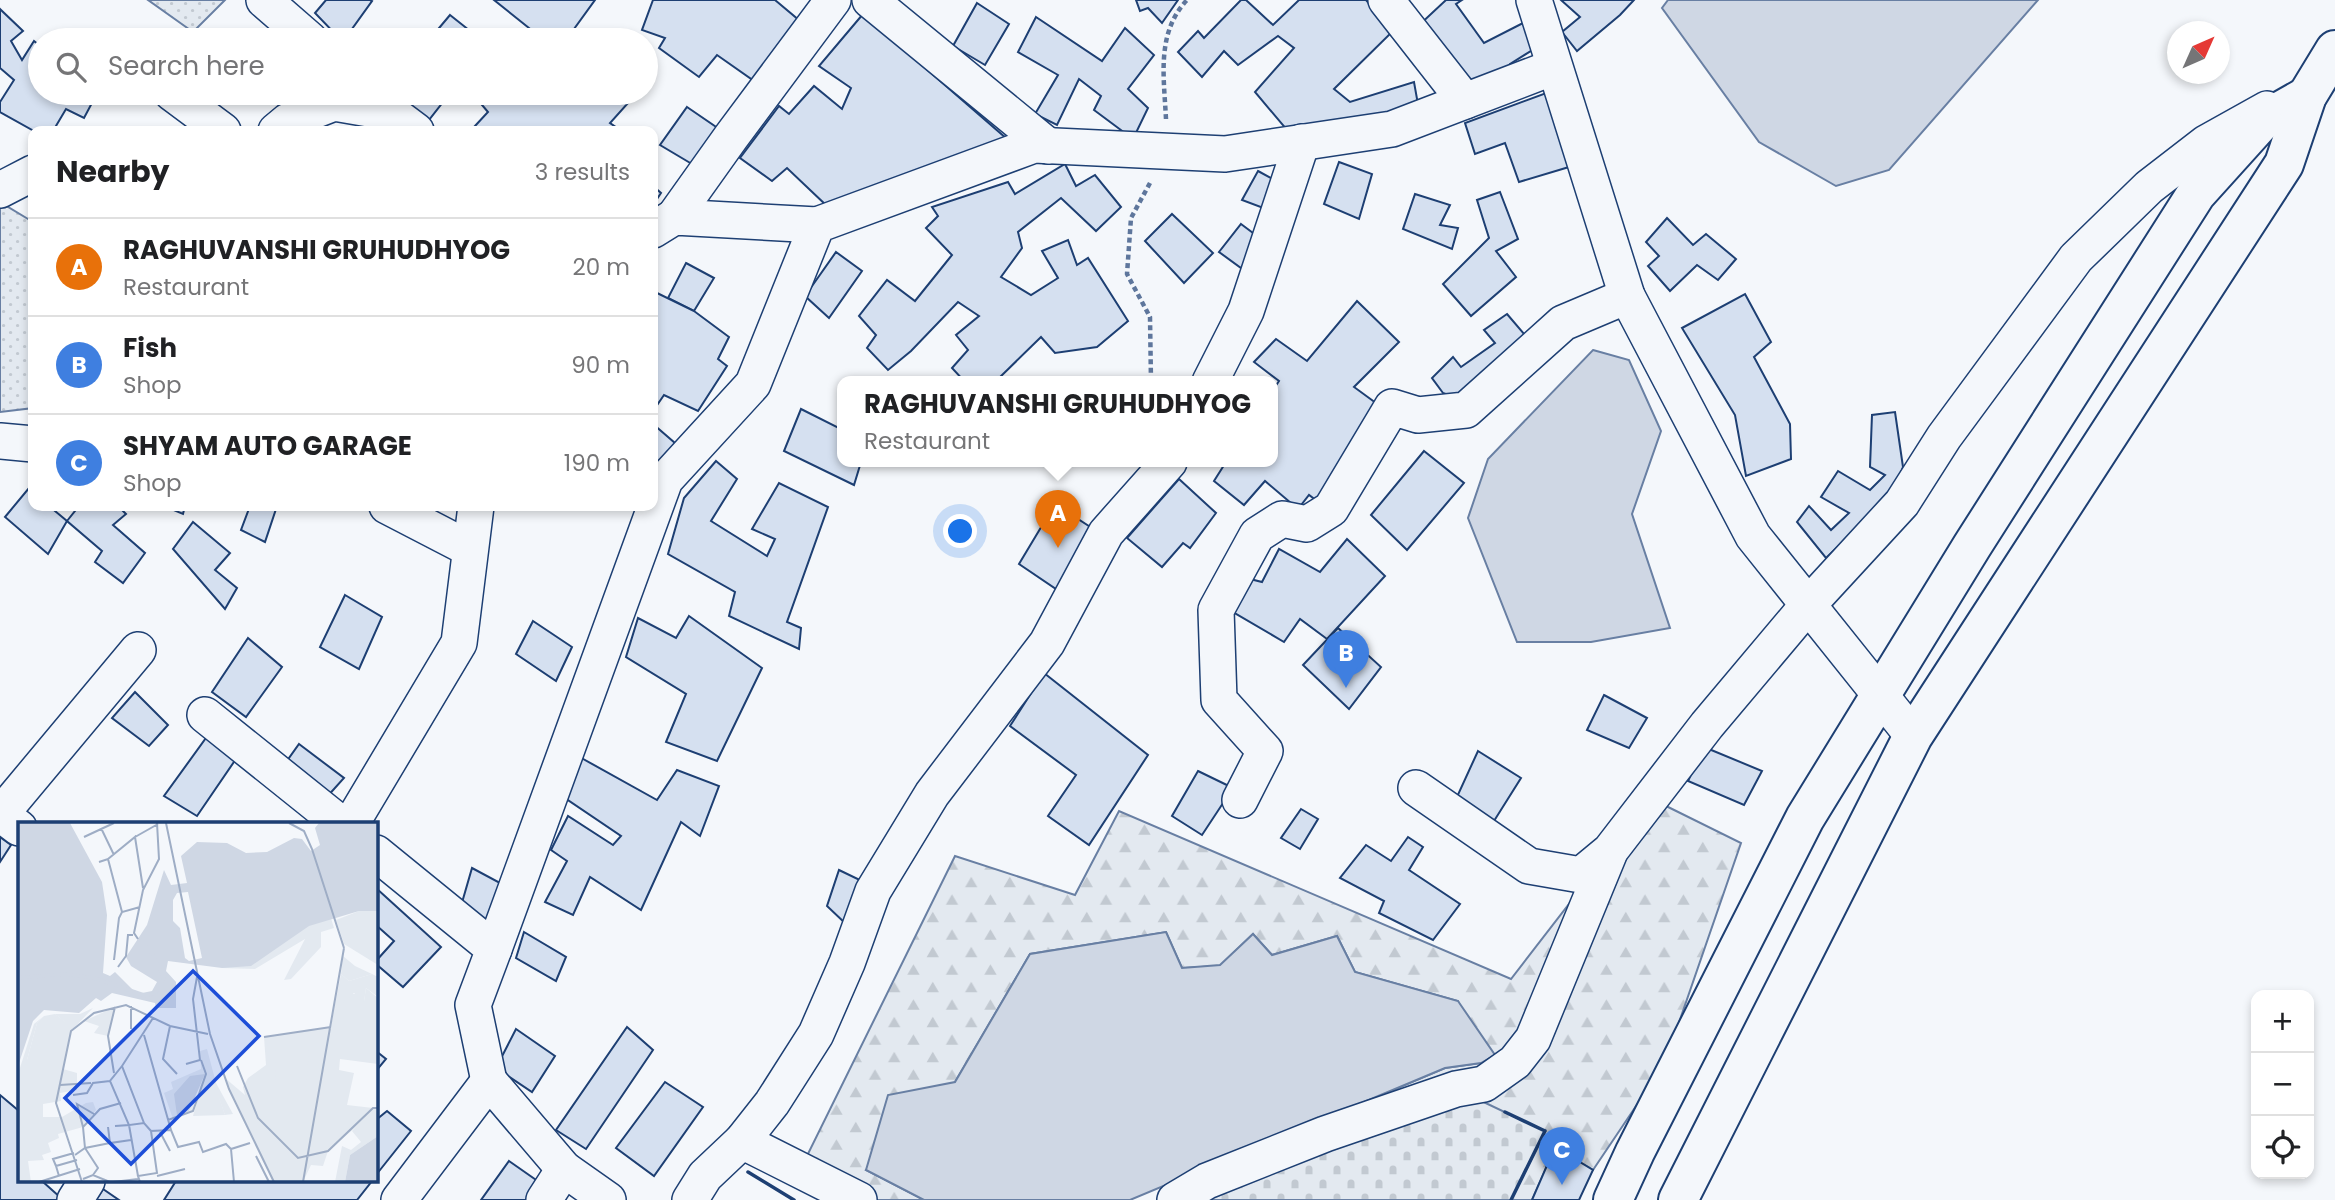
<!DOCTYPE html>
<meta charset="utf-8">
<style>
body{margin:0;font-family:Poppins,sans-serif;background:#f2f2f2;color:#202124}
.controls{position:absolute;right:21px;bottom:21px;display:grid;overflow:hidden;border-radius:14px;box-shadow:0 4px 10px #0003}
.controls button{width:63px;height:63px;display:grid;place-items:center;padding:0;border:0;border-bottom:2px solid #e0e0e0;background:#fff;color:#202124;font:35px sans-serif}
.compass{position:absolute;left:2167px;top:21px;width:63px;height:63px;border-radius:50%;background:#fff;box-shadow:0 4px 10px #0003;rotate:45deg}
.you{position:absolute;left:961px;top:532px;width:24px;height:24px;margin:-18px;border:5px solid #fff;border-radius:50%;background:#1a73e8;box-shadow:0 0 0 10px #1a73e833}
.badge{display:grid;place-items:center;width:46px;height:46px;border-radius:50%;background:#111827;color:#fff;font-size:23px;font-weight:700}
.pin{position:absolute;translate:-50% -58px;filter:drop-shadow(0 2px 4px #0008)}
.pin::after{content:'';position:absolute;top:37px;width:24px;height:21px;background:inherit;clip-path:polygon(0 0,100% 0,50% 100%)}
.popup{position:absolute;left:837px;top:376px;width:441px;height:91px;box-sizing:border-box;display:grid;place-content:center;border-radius:14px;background:#fff;filter:drop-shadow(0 2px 5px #0005);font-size:23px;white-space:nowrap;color:#757577}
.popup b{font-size:26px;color:#202124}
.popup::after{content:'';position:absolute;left:50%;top:100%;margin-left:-14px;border:14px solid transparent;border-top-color:#fff}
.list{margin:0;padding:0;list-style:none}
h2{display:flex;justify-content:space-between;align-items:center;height:91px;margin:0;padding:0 28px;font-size:30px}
h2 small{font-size:23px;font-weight:400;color:#757577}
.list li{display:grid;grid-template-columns:46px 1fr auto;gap:21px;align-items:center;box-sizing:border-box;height:98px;padding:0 28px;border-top:2px solid #e0e0e0}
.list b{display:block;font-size:26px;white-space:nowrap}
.list p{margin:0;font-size:23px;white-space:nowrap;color:#757577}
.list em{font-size:23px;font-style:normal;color:#757577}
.icon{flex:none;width:38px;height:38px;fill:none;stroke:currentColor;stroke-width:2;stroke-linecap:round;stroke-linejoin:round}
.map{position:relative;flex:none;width:2335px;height:1200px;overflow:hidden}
.search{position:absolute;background:#fff;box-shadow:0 4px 10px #0003;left:28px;top:28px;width:630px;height:77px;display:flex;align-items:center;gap:18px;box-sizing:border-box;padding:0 24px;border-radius:38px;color:#757577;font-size:26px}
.panel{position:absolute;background:#fff;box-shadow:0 4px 10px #0003;left:28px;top:126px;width:630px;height:385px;border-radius:14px}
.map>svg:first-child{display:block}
</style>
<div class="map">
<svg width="2335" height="1200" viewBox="0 0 2335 1200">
<defs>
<pattern id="grass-dots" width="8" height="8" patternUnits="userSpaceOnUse" patternTransform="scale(1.75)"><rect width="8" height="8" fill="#e3e9f0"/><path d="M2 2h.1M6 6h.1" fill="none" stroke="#c2c9d1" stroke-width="1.8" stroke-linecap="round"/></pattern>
<pattern id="forest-firs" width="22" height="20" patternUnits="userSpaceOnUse" patternTransform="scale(1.75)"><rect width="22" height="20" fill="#e3e9f0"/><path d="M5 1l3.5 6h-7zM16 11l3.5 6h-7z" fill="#c2c9d1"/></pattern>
<pattern id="cemetery-stones" width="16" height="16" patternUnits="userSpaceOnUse" patternTransform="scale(1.75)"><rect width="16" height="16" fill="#e3e9f0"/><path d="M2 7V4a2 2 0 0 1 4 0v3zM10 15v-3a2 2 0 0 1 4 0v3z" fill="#c2c9d1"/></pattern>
</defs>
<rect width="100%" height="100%" fill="#f4f7fb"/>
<g fill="url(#grass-dots)" stroke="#687fa3" stroke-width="2">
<path d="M148 0H225L193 32Z"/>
<path d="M0 202 33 222V408L0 412Z"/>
</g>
<path fill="url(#forest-firs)" stroke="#687fa3" stroke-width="2" d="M1660 803 1741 843 1665 1063 1593 1170 1555 1148 1532 1200H1511L1545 1130 1324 1119 1445 1068 1481 1063 1458 1001 1355 972 1337 936 1272 955 1253 934 1220 966 1182 968 1166 932 1030 954 955 1082 866 1170 924 1200H859L800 1170 955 856 1075 895 1119 811 1511 979 1610 851Z"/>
<path fill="url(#cemetery-stones)" stroke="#687fa3" stroke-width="2" d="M1456 1089 1545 1131 1511 1200H1198Z"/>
<g fill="#cfd7e4" stroke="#687fa3" stroke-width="2">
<path d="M1668 0H2038L1889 170 1836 186 1759 142 1662 8Z"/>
<path d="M1593 350 1629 360 1661 431 1632 514 1670 628 1591 642H1517L1468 518 1488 459Z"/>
<path d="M1166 932 1182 968 1220 965 1253 934 1272 955 1337 936 1355 972 1458 1001 1495 1055 1481 1063 1445 1068 1130 1200H924L866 1170 888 1095 955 1082 1030 954Z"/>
</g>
<g fill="#d5e0f0" stroke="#1d3f73" stroke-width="2">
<path d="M326 0H370L372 1 344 40H341L315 13Z"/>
<path d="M494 0H595L566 40H544Z"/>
<path d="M653 0H775L800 21 757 83 717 55 699 77 659 48 665 38 642 30Z"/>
<path d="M1136 0H1178L1162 23 1148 8 1140 11Z"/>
<path d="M1241 0H1246L1273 25 1299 0H1366L1393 31 1334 89 1350 102 1414 82 1419 110 1287 130 1255 92 1294 48 1278 36 1238 65 1224 51 1202 77 1178 52 1198 31 1204 38Z"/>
<path d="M1446 0H1462L1456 4 1484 43 1525 22 1534 49 1510 64V75L1468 87 1417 27Z"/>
<path d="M1561 0H1634L1620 15 1577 51 1562 32 1580 17Z"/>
<path d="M977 3 1009 24 985 65 953 46Z"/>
<path d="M0 9 23 31 11 41 22 60 34 41 40 46V93H83L93 101 84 118 66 109 53 131H34L0 112V102L14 80 0 68Z"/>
<path d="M863 14 1007 139 827 206 787 168 772 181 740 158 779 106 789 114 814 86 842 109 851 88 819 66Z"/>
<path d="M450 15 479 38 477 40H429Z"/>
<path d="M1036 17 1102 61 1125 28 1154 55 1128 89 1148 108 1133 139 1094 110 1101 96 1079 79 1057 125 1035 114 1058 75 1018 52Z"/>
<path d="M143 31 158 40H139Z"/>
<path d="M1549 92 1569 167 1519 182 1505 143 1475 154 1465 123Z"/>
<path d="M387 93H435L443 102 425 125Z"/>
<path d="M483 93H557L567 101 573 93H637L610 123 620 130 619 131H481L475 126 488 112 477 99Z"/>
<path d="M687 107 722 131 697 167 660 145Z"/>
<path d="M1339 162 1372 174 1359 219 1324 204Z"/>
<path d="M1065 164 1076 186 1095 175 1121 207 1096 231 1061 198 1018 232 1022 248 1001 277 1031 295 1058 278 1042 251 1068 240 1077 265 1088 258 1128 321 1097 347 1055 353 1041 337 995 382H965L952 368 968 350 956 335 979 316 958 302 911 351 888 370 867 348 876 335 859 316 887 280 915 301 952 255 926 228 938 216 932 207 1008 182 1015 194Z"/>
<path d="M1258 171 1278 182 1266 209 1242 200Z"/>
<path d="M653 186 661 193 653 205Z"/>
<path d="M1500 192 1518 239 1496 251 1516 277 1471 316 1443 284 1489 238 1477 200Z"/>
<path d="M1415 194 1450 205 1440 225 1458 228 1452 249 1403 229Z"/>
<path d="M1172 214 1213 253 1184 283 1145 241Z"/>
<path d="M1667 218 1693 245 1706 234 1736 259 1718 280 1697 265 1670 291 1648 266 1659 256 1646 242Z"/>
<path d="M1241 224 1261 239 1241 268 1219 252Z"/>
<path d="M836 252 862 271 829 318 805 296Z"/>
<path d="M686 263 714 278 694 311 668 298Z"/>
<path d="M653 291 694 311 729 337 718 359 727 366 698 411 664 395 653 411Z"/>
<path d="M1745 294 1771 342 1754 357 1790 424 1791 459 1746 476 1735 415 1682 328Z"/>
<path d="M1357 301 1399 342 1354 387 1380 406 1321 504 1309 495 1298 509 1265 481 1244 505 1214 481 1226 462H1273V390L1279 381 1254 362 1276 339 1307 361Z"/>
<path d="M1507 314 1530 341 1464 401 1443 393 1432 378 1453 357 1461 367 1495 343 1484 330Z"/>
<path d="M801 409 843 430V462H861L854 485 784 451Z"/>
<path d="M1895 412 1903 467 1893 494 1826 558 1797 522 1809 506 1831 530 1849 513 1821 497 1838 471 1870 490 1885 475 1870 467 1872 415Z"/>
<path d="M653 424 683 450 653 470Z"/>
<path d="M1424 451 1464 483 1407 550 1371 515Z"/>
<path d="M716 461 737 479 711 521 767 556 775 539 752 529 779 483 828 507 787 622 801 628 799 649 729 616 735 592 668 554 684 498Z"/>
<path d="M1179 479 1216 513 1190 548 1183 543 1162 567 1127 538Z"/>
<path d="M29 488 33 492V506H49L67 521 48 554 5 517Z"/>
<path d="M1055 504 1098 532 1059 591 1019 564Z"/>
<path d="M79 506H118L126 514 113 525 145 553 123 583 95 562 102 551 67 521Z"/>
<path d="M164 506H185L183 514Z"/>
<path d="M250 506H277L265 542 241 530Z"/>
<path d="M193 522 230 553 215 570 237 588 225 609 173 549Z"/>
<path d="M1347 539 1385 576 1327 639 1300 619 1284 642 1233 612 1250 579 1262 582 1279 549 1320 572Z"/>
<path d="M345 595 382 617 359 669 320 647Z"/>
<path d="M689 616 762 668 717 761 666 742 686 694 626 657 638 618 676 638Z"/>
<path d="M533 621 572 647 556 681 516 654Z"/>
<path d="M1338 628 1381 667 1349 709 1303 665Z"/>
<path d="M248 638 282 667 246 717 212 692Z"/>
<path d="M1044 673 1148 755 1089 845 1048 816 1076 775 1010 726Z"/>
<path d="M135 692 168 725 149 746 112 718Z"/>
<path d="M1604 695 1647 718 1629 748 1587 730Z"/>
<path d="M211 731 238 756 197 816 164 796Z"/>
<path d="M299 744 344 778 325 799 284 765Z"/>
<path d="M1704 747 1762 771 1744 805 1688 781Z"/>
<path d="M1478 751 1521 778 1494 821 1456 799Z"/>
<path d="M576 755 657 800 677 770 719 786 700 836 681 822 641 910 590 877 573 915 545 902 567 861 551 850 568 816 613 845 621 836 562 796Z"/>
<path d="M1198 771 1233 788 1202 835 1172 816Z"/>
<path d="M1301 809 1318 819 1300 849 1281 838Z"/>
<path d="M0 837 11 845 0 862Z"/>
<path d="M1408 837 1423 847 1409 870 1460 904 1433 940 1379 913 1384 901 1340 878 1366 845 1391 861Z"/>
<path d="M472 868 502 884 492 929 459 913Z"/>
<path d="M839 870 864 882 847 925 827 906Z"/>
<path d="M376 888 441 947 403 987 376 964V961L394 941 376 925Z"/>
<path d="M524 932 566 957 556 981 516 958Z"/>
<path d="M627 1027 653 1050 586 1149 556 1130Z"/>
<path d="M516 1029 555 1056 532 1092 496 1068Z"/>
<path d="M376 1051 386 1059 376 1071Z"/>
<path d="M665 1082 703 1107 654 1176 616 1148Z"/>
<path d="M0 1095 19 1111V1181H42L61 1198 60 1200H0Z"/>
<path d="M387 1111 411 1131 376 1175V1120Z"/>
<path d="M1555 1147 1593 1170 1579 1200H1532Z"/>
<path d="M509 1161 539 1182 528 1200H481Z"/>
<path d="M176 1181H372L357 1200H164Z"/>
<path d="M103 1189 119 1200H96Z"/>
</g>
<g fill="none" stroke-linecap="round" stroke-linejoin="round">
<defs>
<g id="minor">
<path d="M264 0 310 40"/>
<path d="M870 0 1048 146"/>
<path d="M1386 0 1465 101"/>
<path d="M1534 0 1627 296 1753 536 1913 736"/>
<path d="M172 93 223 131"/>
<path d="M276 131 288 121 334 103 392 113 416 131"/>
<path d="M0 190 33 173"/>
<path d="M674 217 731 137 833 0"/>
<path d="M653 230 674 217 817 225"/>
<path d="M1210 382 1246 311 1302 142"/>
<path d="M0 441 33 444"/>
<path d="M387 506 470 549"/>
<path d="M205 715 341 824"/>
<path d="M1416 788 1529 866 1581 875 1610 851 1707 725 1808 605 1902 503 1944 437 2076 258 2149 187 2206 143 2267 109"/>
<path d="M1240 800 1265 751 1219 700 1216 610 1257 535 1282 519 1307 524 1331 509 1392 407 1418 415 1466 410 1563 323 1627 296"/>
<path d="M351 824 459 643 476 506"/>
<path d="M19 828 1 814 138 650"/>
<path d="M376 853 494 949 473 1005 489 1081"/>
<path d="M494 949 665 480 753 384 817 225 1034 145 1225 154 1392 129 1554 67"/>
<path d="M742 1141 859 1200"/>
<path d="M75 1200 87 1181"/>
<path d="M399 1200 489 1081 564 1169 608 1200"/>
<path d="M544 1200 564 1169"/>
<path d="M690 1200 705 1176 742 1141 772 1103 816 1034 847 963 873 891 932 794 1047 643 1106 533 1169 462"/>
<path d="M1175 1200 1207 1181 1325 1134 1456 1089 1484 1084 1515 1062 1533 1039 1609 854"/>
</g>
<g id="highway">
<path d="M1613 1200 1635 1152 1805 818 1972 546 2196 194 2261 122 2307 96"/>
<path d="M1678 1200 1913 736 2284 164 2307 96 2335 50"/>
</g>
</defs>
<use href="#minor" stroke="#1d3f73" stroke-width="38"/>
<use href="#highway" stroke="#1d3f73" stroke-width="42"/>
<g stroke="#5e769c" stroke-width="4.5" stroke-dasharray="5 3.5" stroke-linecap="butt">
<path d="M1166 119C1164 77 1156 33 1187 0"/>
<path d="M1150 183 1131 218 1127 274 1150 317 1151 382"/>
</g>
<use href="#minor" stroke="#f4f7fb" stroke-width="35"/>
<use href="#highway" stroke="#f4f7fb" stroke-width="38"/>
<g stroke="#1d3f73" stroke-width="3.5">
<path d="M1505 1112 1545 1131 1511 1200"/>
<path d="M748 1172 794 1200"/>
</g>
</g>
<g transform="translate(18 822)">
<rect width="360" height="360" fill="#f4f7fb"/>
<path d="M325 134 337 144 354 152 331 159 323 152ZM348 166 360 176V242L322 237 321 248 336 251 329 283 355 286 353 292 310 329 305 344 293 343 285 360H256L207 256 227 273 225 265 230 256 248 243 246 215 313 205 316 188 331 172H340L346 179ZM75 186 53 209 45 247 59 251V268L42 271 43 279 25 282V295H44L68 281 75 280 78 288 65 305 40 312 41 316 30 321 33 330 24 333 26 338 10 339 13 360H0V252L16 202 26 194 19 201 9 238 53 205 37 192H62Z" fill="#e3e9f0"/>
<path d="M312 93 316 106 303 110V125L273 157 266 158 287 117 237 147 204 146ZM323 152 331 159 354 152 360 155V175L348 166 346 180 336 171 316 188ZM97 185 90 214 76 211 81 204 66 199ZM189 227 198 261 215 292 207 293 193 254 181 267 186 254 165 265 171 289 177 275 175 289 155 297 146 271 155 267 153 260 183 247 182 229ZM355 286H360V314L332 333 327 360H317L324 324 333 328 343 320 334 309Z" fill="#e3e9f0"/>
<path d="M341 89H360V143L326 122 318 98Z" fill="#e3e9f0"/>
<path d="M37 192 54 205 20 241 9 238 19 201 26 194ZM194 254 207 293 175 294 186 256Z" fill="#e3e9f0"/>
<path d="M281 215 291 225 288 269 281 277 271 279 257 266 258 227 266 217Z" fill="#e3e9f0"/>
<path d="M0 1H52L84 60 89 93 85 151 92 154 97 150 119 172 134 169 139 160 113 144 108 135 129 103 146 48 153 63 169 61 163 34 179 20 209 21 228 31 249 30 276 16 284 17 293 29 302 23 297 6 301 1H360V89H341L291 104 233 144 204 146 150 139 148 149 158 160V186H138L137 181 94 171 83 179 78 176 61 191 26 188 15 199 0 244ZM170 70 184 136 171 139 167 136 162 106 155 99V78L159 71ZM187 252 171 289 159 293 156 272 172 254ZM360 314V360H327L332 333Z" fill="#cfd7e4" fill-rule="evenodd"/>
<path fill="none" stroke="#cfd7e4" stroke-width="3.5" d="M0 156 46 152 76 156 129 174 138 170 146 156 134 131 122 118"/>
<path fill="none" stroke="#9eadc5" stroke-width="2" d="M148 1 192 212 211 267 256 360M271 1 286 9 294 27 326 126M83 6 96 33M66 15 96 1M117 15 140 2M90 37 117 15 125 66M81 40 90 37 104 90M120 117 116 111 125 68 141 37 139 1M96 138 101 96 104 90 122 85M100 145 108 134 110 113H115M113 184V207M152 204 145 237 159 252M126 213 153 308M246 215 313 205M168 242 182 238 175 177 179 155M219 244 240 296 280 336 310 329 355 286H361M96 251 90 214 97 185M42 263 73 261M55 273 69 271 75 261 92 259M150 298 175 289 188 252 183 238M126 301 104 244 135 196M97 304 111 303 92 259 104 244M65 305 59 282 76 292M90 305 92 321 113 318M142 310 152 329M213 327 216 360M57 333 67 326 92 321M238 334 251 360M38 344 35 337 56 331M75 353 80 346 67 326 65 305 82 287 103 281M41 354 38 344 59 338M120 354 111 303 126 301 133 309M139 354 167 347M65 357 75 353 92 360M21 360 62 347M64 360 38 281 53 209 76 191 108 183 152 204 190 212M95 360 120 357M122 360 120 354 139 351 133 309 153 308 160 325 181 320 185 330 208 322 213 327 232 321M285 360 326 126"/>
<path fill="#1d4ed8" fill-opacity="0.15" stroke="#1d4ed8" stroke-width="3.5" d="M175 149 241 214 113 342 47 276Z"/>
<rect width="360" height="360" fill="none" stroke="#1d3f73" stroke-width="3.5"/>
</g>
</svg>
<div class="controls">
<button>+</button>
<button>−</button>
<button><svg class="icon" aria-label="locate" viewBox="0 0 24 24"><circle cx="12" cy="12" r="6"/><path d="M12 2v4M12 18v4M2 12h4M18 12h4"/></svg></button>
</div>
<svg class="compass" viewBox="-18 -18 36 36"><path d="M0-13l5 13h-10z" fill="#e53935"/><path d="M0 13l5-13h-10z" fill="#757577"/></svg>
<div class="you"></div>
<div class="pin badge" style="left:1058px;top:548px;background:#e8710a">A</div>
<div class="popup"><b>RAGHUVANSHI GRUHUDHYOG</b>Restaurant</div>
<div class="pin badge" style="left:1346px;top:688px;background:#3f7fe0">B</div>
<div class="pin badge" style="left:1562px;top:1185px;background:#3f7fe0">C</div>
<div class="search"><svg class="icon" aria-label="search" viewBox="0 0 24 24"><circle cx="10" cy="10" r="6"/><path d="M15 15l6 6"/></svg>Search here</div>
<section class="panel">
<h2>Nearby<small>3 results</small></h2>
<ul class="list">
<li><span class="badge" style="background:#e8710a">A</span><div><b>RAGHUVANSHI GRUHUDHYOG</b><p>Restaurant</p></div><em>20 m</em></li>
<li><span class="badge" style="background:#3f7fe0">B</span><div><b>Fish</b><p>Shop</p></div><em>90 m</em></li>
<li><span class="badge" style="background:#3f7fe0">C</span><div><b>SHYAM AUTO GARAGE</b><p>Shop</p></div><em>190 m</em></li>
</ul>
</section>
</div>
